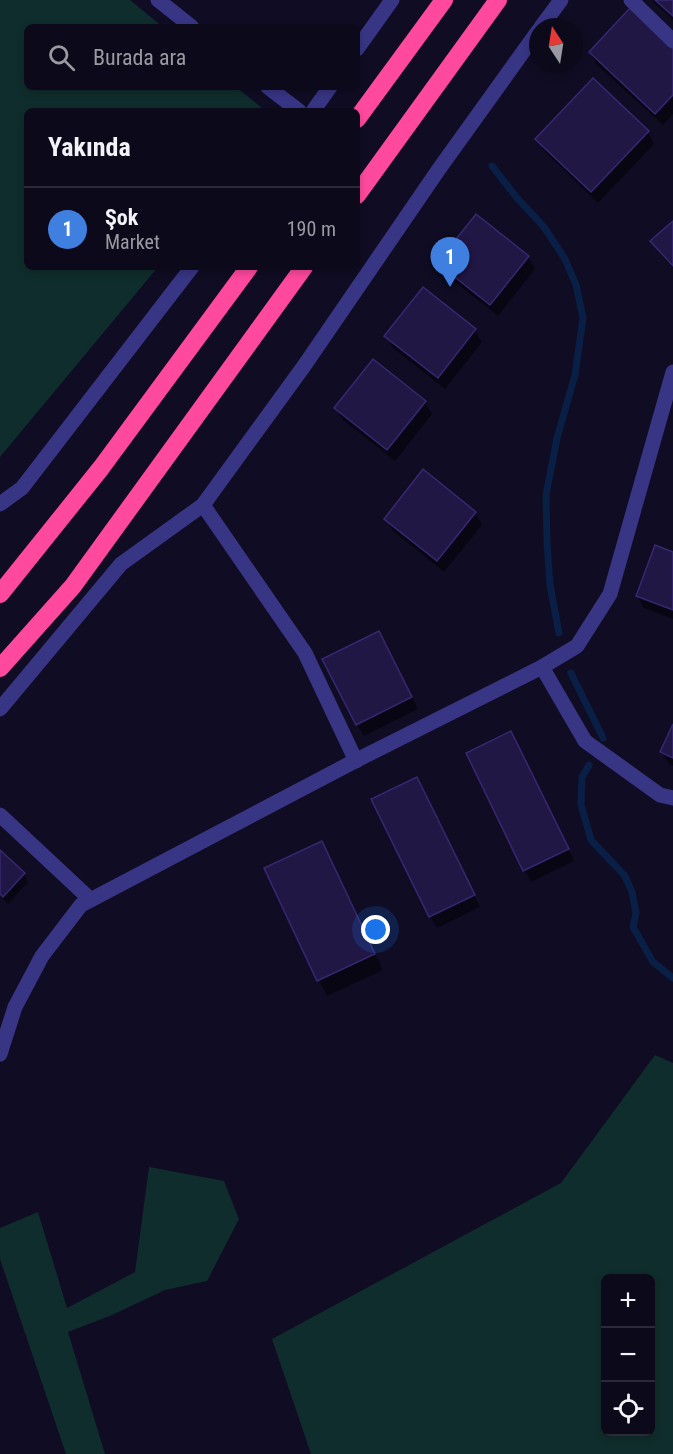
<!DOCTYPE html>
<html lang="tr">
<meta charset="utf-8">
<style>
body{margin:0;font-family:"Roboto Condensed",sans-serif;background:#151223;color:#f1f3f6}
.controls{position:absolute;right:18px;bottom:18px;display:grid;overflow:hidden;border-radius:9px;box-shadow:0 3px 9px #0003}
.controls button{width:54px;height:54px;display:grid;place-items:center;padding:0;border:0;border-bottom:2px solid #2c2a39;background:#0c091a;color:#f1f3f6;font:30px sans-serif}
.compass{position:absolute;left:529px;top:18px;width:54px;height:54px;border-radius:50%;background:#0c091a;box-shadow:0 3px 9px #0003;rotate:348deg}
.you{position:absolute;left:376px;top:930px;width:21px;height:21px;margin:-15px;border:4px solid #fff;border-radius:50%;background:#1a73e8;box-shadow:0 0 0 9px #1a73e833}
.badge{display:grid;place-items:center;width:39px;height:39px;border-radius:50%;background:#0b8043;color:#fff;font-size:20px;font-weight:700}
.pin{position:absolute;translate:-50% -50px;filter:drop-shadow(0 2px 3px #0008)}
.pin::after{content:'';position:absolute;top:32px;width:21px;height:18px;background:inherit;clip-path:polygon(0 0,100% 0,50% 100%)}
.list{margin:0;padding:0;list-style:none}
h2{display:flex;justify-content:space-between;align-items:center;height:78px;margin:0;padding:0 24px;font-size:26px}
h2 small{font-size:20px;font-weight:400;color:#9a9aa2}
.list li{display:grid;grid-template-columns:39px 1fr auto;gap:18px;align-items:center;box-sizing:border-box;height:84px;padding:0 24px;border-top:2px solid #2c2a39}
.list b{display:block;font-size:22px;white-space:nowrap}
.list p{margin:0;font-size:20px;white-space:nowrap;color:#9a9aa2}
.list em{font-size:20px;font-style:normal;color:#9a9aa2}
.icon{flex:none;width:33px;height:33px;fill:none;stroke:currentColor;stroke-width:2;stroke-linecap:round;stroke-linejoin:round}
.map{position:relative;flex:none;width:673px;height:1454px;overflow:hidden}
.search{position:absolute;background:#0c091a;box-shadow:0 3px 9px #0003;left:24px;top:24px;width:336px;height:66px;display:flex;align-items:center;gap:15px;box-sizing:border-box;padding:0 21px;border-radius:9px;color:#9a9aa2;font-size:22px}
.panel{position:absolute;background:#0c091a;box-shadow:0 3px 9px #0003;left:24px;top:108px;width:336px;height:162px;border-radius:9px}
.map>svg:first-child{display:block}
</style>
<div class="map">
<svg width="673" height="1454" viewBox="0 0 673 1454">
<rect width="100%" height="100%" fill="#100c23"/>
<g fill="#0f2d2c" fill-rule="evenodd">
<path d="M0 0H130L163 27H27V87H236L266 111H27V267H158L0 457Z"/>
<path d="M655 1055 673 1063V1454H311L272 1339 561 1183ZM650 1278V1432H606V1278Z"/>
<path d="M149 1167 224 1181 239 1219 207 1281 165 1290 112 1315 68 1332 105 1454H66L0 1259V1228L38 1212 67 1308 135 1272Z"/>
</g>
<g fill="#0007">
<path d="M652 0H673V20L653 2Z"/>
<path d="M673 51V114L663 125 597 65 590 53Z"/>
<path d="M648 132 654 144 598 203 544 151 537 139Z"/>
<path d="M673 223V268L659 253 652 241Z"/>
<path d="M528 257 535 269 498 316 446 275 439 263Z"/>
<path d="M475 330 482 342 445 389 393 348 386 336Z"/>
<path d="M425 402 432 414 395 461 343 420 336 408Z"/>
<path d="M475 513 482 525 444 572 393 531 386 519Z"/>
<path d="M673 553V619L644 608 637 596Z"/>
<path d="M385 645 418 709 364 736 357 724Z"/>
<path d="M673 728V766L669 764 662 752Z"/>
<path d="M517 745 574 861 531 882 468 754Z"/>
<path d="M423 791 480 907 437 928 430 916Z"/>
<path d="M321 843 383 970 327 996 319 980Z"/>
<path d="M0 852 24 874 28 882 8 904 0 896Z"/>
</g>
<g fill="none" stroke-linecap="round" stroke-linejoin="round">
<g stroke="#091f46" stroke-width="7">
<path d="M492 166 517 198 544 227 565 259 576 285 583 318 575 375 557 438 546 495 547 543 550 585 559 633"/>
<path d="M571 673 603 738"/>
<path d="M589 765 582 777 581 804 591 840 625 876 632 892 636 913 633 927 653 962 673 978"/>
</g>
</g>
<g fill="#211745" stroke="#372872" stroke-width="1.5">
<path d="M655 0H673V16Z"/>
<path d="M630 8 673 49V95L655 114 589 52Z"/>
<path d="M593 78 649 131 591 192 535 139Z"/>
<path d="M476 214 529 256 490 305 437 263Z"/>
<path d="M673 221V266L650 241Z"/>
<path d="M423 287 476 329 438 378 384 336Z"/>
<path d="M373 359 426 401 387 450 334 408Z"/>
<path d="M423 469 476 512 437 561 384 519Z"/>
<path d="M655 545 673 552V610L636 596Z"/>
<path d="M379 631 412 697 356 725 322 659Z"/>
<path d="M673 724V758L660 752Z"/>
<path d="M511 731 569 849 523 871 466 753Z"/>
<path d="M417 777 475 895 429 917 371 799Z"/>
<path d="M322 841 375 954 317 981 264 868Z"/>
<path d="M0 850 25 873 3 897 0 894Z"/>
</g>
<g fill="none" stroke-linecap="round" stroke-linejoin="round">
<g stroke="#383585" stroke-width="15">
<path d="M158 0 192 27"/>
<path d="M631 0 673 41"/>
<path d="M541 27 561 0"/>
<path d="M357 49 392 0"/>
<path d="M268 87 299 111"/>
<path d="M313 111 330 87"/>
<path d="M0 504 22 488 192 267"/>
<path d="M203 505 305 653 356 761"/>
<path d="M542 667 585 741 660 795 673 798"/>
<path d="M0 709 121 564 203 505 304 366 439 169 538 31"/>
<path d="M0 815 91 900"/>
<path d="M0 1054 15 1007 42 956 81 905 351 763 542 667 577 646 610 594 673 372"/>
</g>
<g stroke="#ff499f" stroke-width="18">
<path d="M357 119 444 0"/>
<path d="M357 195 498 0"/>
<path d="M0 594 101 468 249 267"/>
<path d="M0 668 73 586 304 267"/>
</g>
</g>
</svg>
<div class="controls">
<button>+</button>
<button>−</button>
<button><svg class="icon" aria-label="locate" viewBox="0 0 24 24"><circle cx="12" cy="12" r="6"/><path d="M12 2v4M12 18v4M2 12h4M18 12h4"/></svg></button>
</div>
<svg class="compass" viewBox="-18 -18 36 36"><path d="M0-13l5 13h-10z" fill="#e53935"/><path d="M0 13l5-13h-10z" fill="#9a9aa2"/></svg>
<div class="you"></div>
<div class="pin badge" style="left:450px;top:287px;background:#3f7fe0">1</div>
<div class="search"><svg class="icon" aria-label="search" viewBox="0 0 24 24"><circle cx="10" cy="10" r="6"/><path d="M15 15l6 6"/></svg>Burada ara</div>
<section class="panel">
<h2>Yakında<small></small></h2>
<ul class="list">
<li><span class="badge" style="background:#3f7fe0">1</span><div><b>Şok</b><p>Market</p></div><em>190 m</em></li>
</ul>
</section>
</div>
